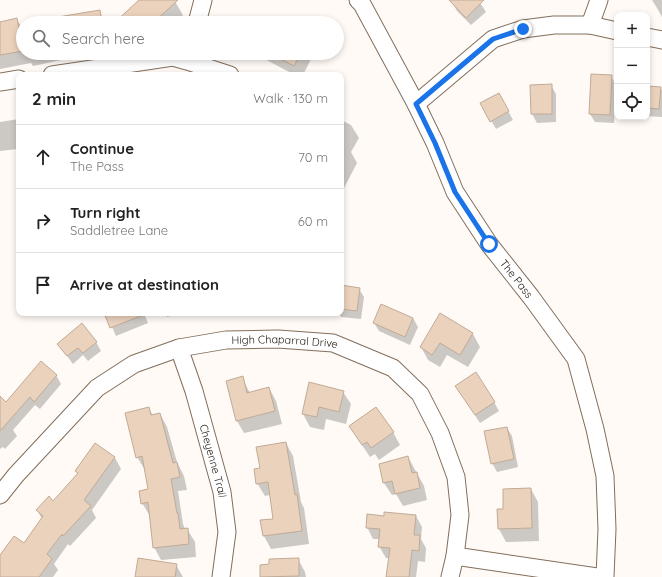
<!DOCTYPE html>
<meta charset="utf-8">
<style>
body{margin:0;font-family:Quicksand,sans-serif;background:#f6f6f6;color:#222}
.controls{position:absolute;right:12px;top:12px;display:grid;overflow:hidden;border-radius:8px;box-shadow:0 2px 6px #0003}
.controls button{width:36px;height:36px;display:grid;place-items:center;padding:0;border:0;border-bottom:1px solid #e0e0e0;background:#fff;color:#222;font:20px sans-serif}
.stop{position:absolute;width:12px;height:12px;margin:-9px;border:3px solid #1a73e8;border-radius:50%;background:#fff}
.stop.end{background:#1a73e8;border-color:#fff;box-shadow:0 1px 4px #0008}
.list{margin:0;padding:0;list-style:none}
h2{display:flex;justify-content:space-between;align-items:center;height:52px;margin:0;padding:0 16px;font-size:17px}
h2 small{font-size:13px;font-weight:400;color:#767676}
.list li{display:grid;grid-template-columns:26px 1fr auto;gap:12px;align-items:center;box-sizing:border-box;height:64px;padding:0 16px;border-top:1px solid #e0e0e0}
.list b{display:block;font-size:15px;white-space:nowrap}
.list p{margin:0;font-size:13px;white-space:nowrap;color:#767676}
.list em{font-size:13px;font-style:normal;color:#767676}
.icon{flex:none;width:22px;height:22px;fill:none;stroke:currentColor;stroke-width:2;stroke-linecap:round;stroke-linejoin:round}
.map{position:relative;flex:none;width:662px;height:577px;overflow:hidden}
.search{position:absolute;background:#fff;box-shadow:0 2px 6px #0003;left:16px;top:16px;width:328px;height:44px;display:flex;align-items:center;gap:10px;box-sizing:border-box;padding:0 14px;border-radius:22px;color:#767676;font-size:15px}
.panel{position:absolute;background:#fff;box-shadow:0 2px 6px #0003;left:16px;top:72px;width:328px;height:244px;border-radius:8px}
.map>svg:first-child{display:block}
</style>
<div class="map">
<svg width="662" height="577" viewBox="0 0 662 577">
<rect width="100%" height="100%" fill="#fffaf5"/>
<g fill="#0003">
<path d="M141 0H174L183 15 174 23H116Z"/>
<path d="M455 0H478L486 12 471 25 457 11 452 2Z"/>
<path d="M652 0H662V17L657 8Z"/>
<path d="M99 11 106 23H58L64 22Z"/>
<path d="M17 20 23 29V53H94L33 66 31 63 0 69V23Z"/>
<path d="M253 53H307L311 59 303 75H295Z"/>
<path d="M611 76 616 85 614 123 595 122 590 114Z"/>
<path d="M551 85 556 94V122L537 123 532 114 531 86Z"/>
<path d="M647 87 661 88 662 91V117L647 116Z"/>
<path d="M499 94 513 120 496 129 481 103Z"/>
<path d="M19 119V151L18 149 0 151V122Z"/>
<path d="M341 120 351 125 359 138 351 152 357 163 341 194Z"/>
<path d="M341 286 359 289 364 297 361 319 341 317 339 313H341Z"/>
<path d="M106 313H144L148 323 116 336Z"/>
<path d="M165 313H183L167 317Z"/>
<path d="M441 314 473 334 480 347 468 367 447 355 440 367 428 360 421 347Z"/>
<path d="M413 318 418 327 410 345 379 331 374 323Z"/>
<path d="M96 342 101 351 88 361 83 355 73 364 58 344Z"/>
<path d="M56 375 61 384 40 409 35 405 13 430 17 436 5 449 3 447 0 449V406Z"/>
<path d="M242 378 250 393 269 388 276 401 282 424 244 433 237 421Z"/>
<path d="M343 392 351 404 346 424 326 419 324 430 310 427 303 414Z"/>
<path d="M461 394 494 402 499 411 480 423Z"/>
<path d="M149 408 153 416 160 414 167 427 177 462 184 476 187 490 178 491 183 524 185 529H187L195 542 196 557 161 560 154 547 150 516 142 503 149 490 145 470 137 457Z"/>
<path d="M350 427 393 432 400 445 379 460 375 454 370 457Z"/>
<path d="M507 428 512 436 518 467 497 472 492 463Z"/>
<path d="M286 443 293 456 301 502 304 508 309 544 271 549 264 536 262 521 274 519 270 495 265 496 257 483 261 469Z"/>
<path d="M96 444 115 458 121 469 92 510 96 518 70 546 68 544 54 564 58 570 53 577H0V563L24 545 42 519 37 510 53 502 78 475 76 471Z"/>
<path d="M408 457 424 486 427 500 403 506 396 494 392 495 384 483Z"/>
<path d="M531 489 538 502 539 541 506 542 499 529Z"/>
<path d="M416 516 422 527 421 539 426 548 425 562 418 561 416 577H387L389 558H386L379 546 380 539H373L367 527 385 517Z"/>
<path d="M298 559 305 572 306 577H261V566L270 565Z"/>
<path d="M176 565 183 577H136Z"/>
</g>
<g fill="#ead2bd" stroke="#c1ab96">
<path d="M139 0H178L153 23H114Z"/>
<path d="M449 0H484L466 18Z"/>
<path d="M100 10 102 23H59L58 17Z"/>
<path d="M17 18 19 29 23 28V51L0 55V22Z"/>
<path d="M269 53H301L294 66Z"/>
<path d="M591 74 612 75 610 115 589 114Z"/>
<path d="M552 84V114H531L530 85Z"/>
<path d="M647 86 661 87 659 109 647 108Z"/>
<path d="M499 93 509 111 490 122 480 103Z"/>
<path d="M341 285 360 288 357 311 341 309Z"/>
<path d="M381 304 413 318 405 337 373 323Z"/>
<path d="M104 313H146V314L110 328Z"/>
<path d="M440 313 473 333 460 355 440 343 432 355 420 347Z"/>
<path d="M82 323 97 342 83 353 78 348 67 356 57 344Z"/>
<path d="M41 361 57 375 34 402 30 397 0 431V396L6 402Z"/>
<path d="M476 372 495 402 475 415 455 386Z"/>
<path d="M243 376 247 393 269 387 275 411 236 421 226 381Z"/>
<path d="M309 382 344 391 339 412 319 407 317 417 302 414Z"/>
<path d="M149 407 151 415 160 413 173 463 177 462 180 477 171 479 177 513H178L180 529 188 528 189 544 153 548 148 502 141 504 139 491 148 489 142 456 136 458 125 413Z"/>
<path d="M376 407 394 432 371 448 367 442 362 445 349 426Z"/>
<path d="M507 427 514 459 491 464 484 431Z"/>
<path d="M286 442 295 495 297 494 302 531 263 536 260 520 273 519 268 482 256 484 254 469 260 468 256 447Z"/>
<path d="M95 443 115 457 84 500 91 506 63 536 62 534 47 554 52 559 39 577H0V555L14 536 24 543 43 516 36 510 49 496 53 501 78 473 75 471Z"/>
<path d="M408 456 412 473 417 472 420 488 395 494 392 481 383 483 379 464Z"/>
<path d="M531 488 532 528 498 529 497 509H503V489Z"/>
<path d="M384 512 416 515 414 535H420L419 551 412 550 409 577H386L390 548 378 547 380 529 366 528 367 514 384 516Z"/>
<path d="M138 558 177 564 175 577H135Z"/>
<path d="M299 558V576L260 577V565L269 564V559Z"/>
</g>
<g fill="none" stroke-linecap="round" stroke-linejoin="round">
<defs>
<g id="minor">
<path id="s1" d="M358 0 362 4 416 104 435 143 455 192 489 244 531 297 576 359 595 429 605 476 607 529 605 577"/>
<path d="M197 23 203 0"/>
<path d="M590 25 599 0"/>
<path d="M647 37 662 40"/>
<path d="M52 75 173 57 187 61 230 75"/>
<path d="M0 82 19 79"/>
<path d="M416 104 493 39 523 29 554 25H590L617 31"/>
<path id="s2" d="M179 348 194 391 222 492 227 532 221 577"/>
<path id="s3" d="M0 495 16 475 97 388 134 364 179 348 226 340 278 339 333 343 393 368 420 394 440 433 456 477 460 515 455 556 450 577"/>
<path d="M455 556 597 577"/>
</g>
</defs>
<use href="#minor" stroke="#836e5b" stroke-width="19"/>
<use href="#minor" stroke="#fff" stroke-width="17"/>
</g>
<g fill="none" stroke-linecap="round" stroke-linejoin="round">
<path stroke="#1a73e8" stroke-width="5" d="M489 244 455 192 435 143 416 104 493 39 523 29"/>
</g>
<g text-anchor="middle" stroke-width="4" stroke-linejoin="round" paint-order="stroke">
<g font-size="11" fill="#201810" stroke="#fffaf5">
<text dy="4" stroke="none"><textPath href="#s1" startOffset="322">The Pass</textPath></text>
<text dy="4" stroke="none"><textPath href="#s3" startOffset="343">High Chaparral Drive</textPath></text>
<text dy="4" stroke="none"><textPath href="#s2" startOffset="118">Cheyenne Trail</textPath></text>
</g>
</g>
</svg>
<div class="controls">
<button>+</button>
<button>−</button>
<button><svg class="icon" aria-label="locate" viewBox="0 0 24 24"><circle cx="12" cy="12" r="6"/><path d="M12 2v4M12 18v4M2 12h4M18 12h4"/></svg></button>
</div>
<div class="stop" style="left:489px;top:244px"></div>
<div class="stop end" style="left:523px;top:29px"></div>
<div class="search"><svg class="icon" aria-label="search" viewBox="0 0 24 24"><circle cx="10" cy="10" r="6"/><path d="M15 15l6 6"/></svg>Search here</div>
<section class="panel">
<h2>2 min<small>Walk · 130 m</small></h2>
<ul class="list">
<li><svg class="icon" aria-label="ahead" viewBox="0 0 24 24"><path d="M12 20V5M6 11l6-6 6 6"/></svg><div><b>Continue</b><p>The Pass</p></div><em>70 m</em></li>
<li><svg class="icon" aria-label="right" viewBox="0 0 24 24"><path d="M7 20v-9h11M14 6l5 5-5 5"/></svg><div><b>Turn right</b><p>Saddletree Lane</p></div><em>60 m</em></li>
<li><svg class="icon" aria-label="arrive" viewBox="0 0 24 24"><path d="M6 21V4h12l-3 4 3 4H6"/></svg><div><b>Arrive at destination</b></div></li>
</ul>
</section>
</div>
